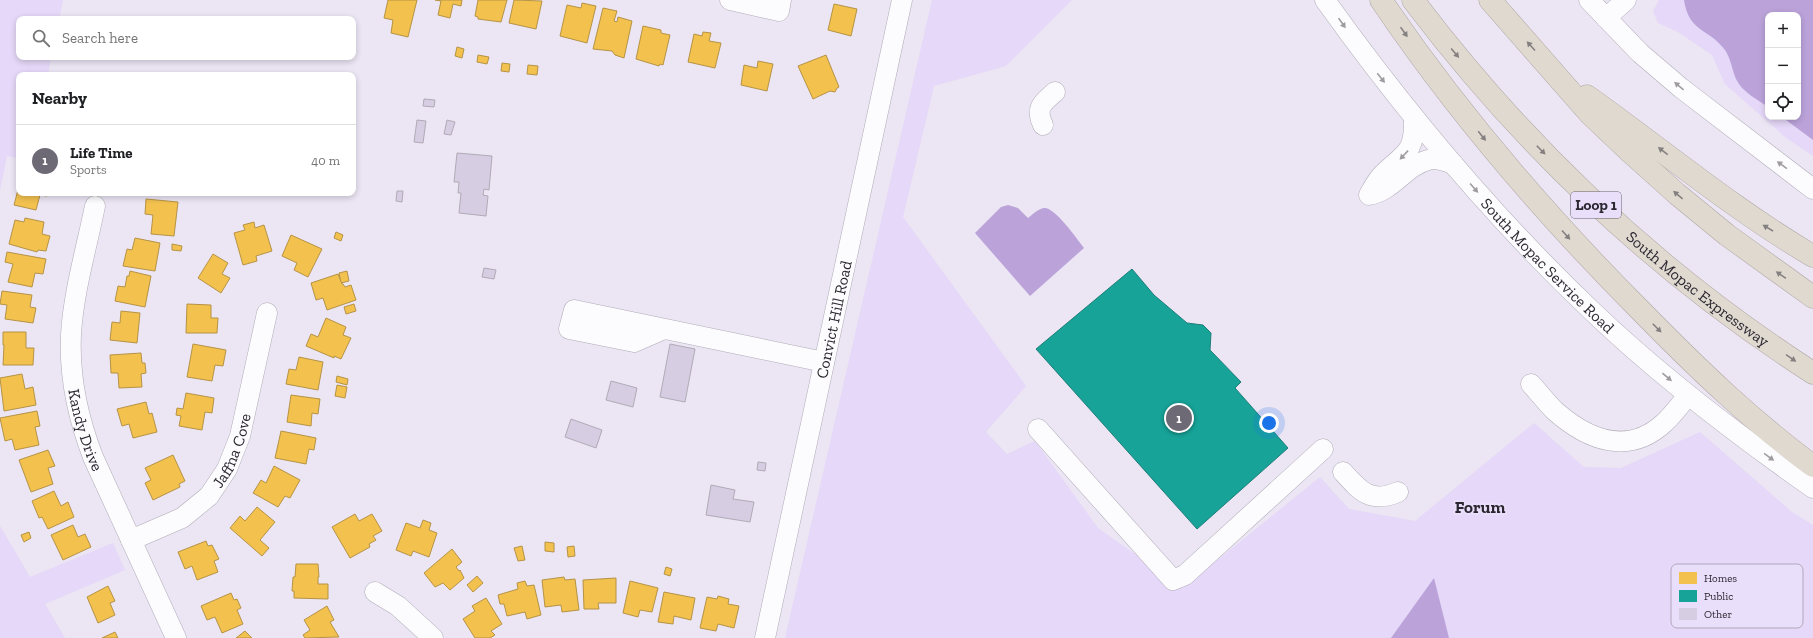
<!DOCTYPE html>
<meta charset="utf-8">
<style>
body{margin:0;font-family:"Zilla Slab",serif;background:#f2f2f2;color:#202124}
.controls{position:absolute;right:12px;top:12px;display:grid;overflow:hidden;border-radius:8px;box-shadow:0 2px 6px #0003}
.controls button{width:36px;height:36px;display:grid;place-items:center;padding:0;border:0;border-bottom:1px solid #e0e0e0;background:#fff;color:#202124;font:20px sans-serif}
.you{position:absolute;left:1269px;top:423px;width:14px;height:14px;margin:-10px;border:3px solid #fff;border-radius:50%;background:#1a73e8;box-shadow:0 0 0 6px #1a73e833}
.badge{display:grid;place-items:center;width:26px;height:26px;border-radius:50%;background:#6e6a75;color:#fff;font-size:13px;font-weight:700}
.pin{position:absolute;translate:-50% -50%;border:2px solid #fff;box-shadow:0 1px 4px #0006}
.list{margin:0;padding:0;list-style:none}
h2{display:flex;justify-content:space-between;align-items:center;height:52px;margin:0;padding:0 16px;font-size:17px}
h2 small{font-size:13px;font-weight:400;color:#757577}
.list li{display:grid;grid-template-columns:26px 1fr auto;gap:12px;align-items:center;box-sizing:border-box;height:72px;padding:0 16px;border-top:1px solid #e0e0e0}
.list b{display:block;font-size:15px;white-space:nowrap}
.list p{margin:0;font-size:13px;white-space:nowrap;color:#757577}
.list em{font-size:13px;font-style:normal;color:#757577}
.icon{flex:none;width:22px;height:22px;fill:none;stroke:currentColor;stroke-width:2;stroke-linecap:round;stroke-linejoin:round}
.map{position:relative;flex:none;width:1813px;height:638px;overflow:hidden}
.search{position:absolute;background:#fff;box-shadow:0 2px 6px #0003;left:16px;top:16px;width:340px;height:44px;display:flex;align-items:center;gap:10px;box-sizing:border-box;padding:0 14px;border-radius:8px;color:#757577;font-size:15px}
.panel{position:absolute;background:#fff;box-shadow:0 2px 6px #0003;left:16px;top:72px;width:340px;height:124px;border-radius:8px}
.map>svg:first-child{display:block}
</style>
<div class="map">
<svg width="1813" height="638" viewBox="0 0 1813 638">
<rect width="100%" height="100%" fill="#ebe5f4"/>
<g fill="#e5d8f8" fill-rule="evenodd">
<path d="M0 0H63L59 19H19V57H51L48 75H19V158L7 156 0 190Z"/>
<path d="M932 0H1072L1006 66 934 86 903 217 1026 386 986 432 1007 454 1035 441 1098 528 1183 588 1320 477 1349 509 1415 521 1534 423 1584 467 1621 468 1700 432 1792 512 1813 525V638H785Z"/>
<path d="M1659 0H1813V156L1785 137 1725 84 1712 55 1678 32 1658 23 1653 11ZM1768 15H1798V117H1768Z"/>
<path d="M0 526 30 577 113 543 125 570 45 604 65 638H0Z"/>
</g>
<g fill="#bba3da">
<path d="M1684 0H1813V140L1782 117H1798V15H1768V107C1758 100 1741 91 1736 79 1732 70 1731 59 1725 50 1709 28 1689 33 1684 0Z"/>
<path d="M1008 205 1018 208 1028 218C1033 214 1038 209 1044 208 1055 207 1077 239 1084 248L1030 296 975 233 1001 207Z"/>
<path d="M1434 578 1449 638H1391Z"/>
</g>
<g fill="#f2c14e" stroke="#b69345">
<path d="M388 0H417L408 37 391 33 393 20 384 18Z"/>
<path d="M435 0H462L461 6 453 4 450 18 438 15 441 1Z"/>
<path d="M478 0H507L501 22 478 19V17L475 16Z"/>
<path d="M514 0 542 1 536 29 509 23Z"/>
<path d="M582 3 596 6 587 43 560 36 567 5 581 8Z"/>
<path d="M834 4 857 9 851 36 828 30Z"/>
<path d="M603 8 617 11 614 21 617 22 618 17 632 21 624 58 615 55 612 51 593 49Z"/>
<path d="M643 26 661 30V33L670 35 663 65 660 64 659 66 636 59Z"/>
<path d="M703 32 711 33 709 41 721 43 715 68 688 62 694 34 702 36Z"/>
<path d="M457 47 464 49 462 58 455 56Z"/>
<path d="M478 55 489 57 487 64 477 62Z"/>
<path d="M826 55 839 87 837 88 835 92 830 91 813 99 798 66Z"/>
<path d="M758 61 773 64 767 91 741 85 744 65 757 68Z"/>
<path d="M502 63 510 64 509 72 501 71Z"/>
<path d="M528 65 538 66 537 75 527 74Z"/>
<path d="M19 186V193H48L47 196 40 195 36 210 14 205Z"/>
<path d="M146 199 178 202 174 236 151 234 153 215 145 214Z"/>
<path d="M25 218 44 222 42 234 50 236 46 251 38 250 37 252 9 244 15 220 24 222Z"/>
<path d="M254 222 255 228 264 225 272 251 256 256 257 261 243 265 234 233 245 230 243 225Z"/>
<path d="M336 232 343 235 341 241 334 238Z"/>
<path d="M291 235 322 249 308 277 294 270 297 263 282 256Z"/>
<path d="M135 238 160 243 155 271 123 266 127 249 132 250Z"/>
<path d="M172 244 182 246 181 251 172 250Z"/>
<path d="M7 252 46 259 43 274 35 273 32 287 8 282 13 264 5 262Z"/>
<path d="M213 254 228 263 222 274 230 278 221 293 198 278Z"/>
<path d="M130 271 151 276 145 307 115 301 118 286 125 287 127 276H129Z"/>
<path d="M347 271 349 281 341 283 339 273Z"/>
<path d="M338 274 342 284H343L345 287 351 285 356 300 327 310 323 298 316 300 311 283Z"/>
<path d="M2 291 32 295 30 307 36 308 33 323 5 319 7 305 0 304Z"/>
<path d="M187 304 211 305V318H218L217 333H186Z"/>
<path d="M354 304 356 311 346 314 344 307Z"/>
<path d="M121 311 140 313 137 343 110 340 112 322 120 323Z"/>
<path d="M326 318 346 327 343 335 351 338 341 359 334 356V358L306 346 311 334 318 337Z"/>
<path d="M3 332H26V348H34L33 365H3L4 345H3Z"/>
<path d="M193 344 226 350 223 366 215 365 212 381 187 377Z"/>
<path d="M141 353 142 363H145L146 373 141 374 142 387 119 388 118 373H111L110 355Z"/>
<path d="M299 357 323 362 318 390 286 384 289 369 296 370Z"/>
<path d="M22 374 25 389 33 387 36 405 4 411 0 378Z"/>
<path d="M337 376 348 379 347 385 336 382Z"/>
<path d="M337 385 347 387 345 398 335 396Z"/>
<path d="M186 393 214 398 212 413 205 412 202 430 179 426 181 416 176 415 177 408 183 409Z"/>
<path d="M291 395 320 399 318 414 312 413 311 426 287 422Z"/>
<path d="M146 402 149 414 152 413 157 432 133 438 129 424 122 426 117 409Z"/>
<path d="M37 411 40 426 35 427 39 445 15 450 12 439 5 441 0 418Z"/>
<path d="M281 431 316 438 314 450 309 449 306 464 275 458Z"/>
<path d="M48 450 55 466 48 468 53 484 31 492 19 460Z"/>
<path d="M173 455 185 481 179 484 180 487 153 500 145 483 151 480 145 468Z"/>
<path d="M274 466 300 480 290 498 285 496 278 507 253 493 261 480 266 483Z"/>
<path d="M54 491 61 506 68 502 74 517 48 529 42 517 39 518 32 501Z"/>
<path d="M257 507 275 522 260 540 269 548 262 556 230 528 240 516 245 521Z"/>
<path d="M355 514 359 521 372 514 382 531 373 536 376 540 369 544 370 547 350 558 332 527Z"/>
<path d="M423 520 431 523 429 530 437 533 429 557 413 551 411 556 396 550 406 523 420 528Z"/>
<path d="M73 525 78 537 85 534 91 547 63 560 51 535Z"/>
<path d="M29 532 31 538 24 542 21 535Z"/>
<path d="M206 541 208 546 212 545 219 559 214 561 218 572 197 580 192 566 185 569 178 552Z"/>
<path d="M545 542 554 543V552L545 551Z"/>
<path d="M522 546 525 560 518 561 514 548Z"/>
<path d="M574 546 575 556 568 557 567 547Z"/>
<path d="M452 549 462 562 456 567 459 571 460 570 464 578 450 590 443 583 435 587 424 573Z"/>
<path d="M296 564H318L319 577H318V584H328V599L294 598V591H292L293 577H295Z"/>
<path d="M666 567 672 569 670 576 664 574Z"/>
<path d="M477 576 483 583 473 592 467 585Z"/>
<path d="M564 577 565 580 575 579 579 610 562 612 561 605 545 607 542 580Z"/>
<path d="M616 578V603H598L599 609H584L583 580Z"/>
<path d="M525 581 527 586 534 585 541 615 527 619 525 612 507 616 504 604H500L498 595 518 589 517 583Z"/>
<path d="M630 581 658 588 652 612 640 610 638 617 623 613Z"/>
<path d="M108 586 115 601 110 603 115 615 98 623 87 597Z"/>
<path d="M664 592 695 598 691 620 674 616 673 624 658 622Z"/>
<path d="M231 593 234 600 237 599 241 608 237 610 243 624 222 633 215 617 207 620 201 606Z"/>
<path d="M718 596 729 599 728 604 739 606 734 628 718 624 716 631 700 628 707 597 717 599Z"/>
<path d="M486 598 502 624 491 631 495 635 490 638H475L463 619 475 611 472 606Z"/>
<path d="M327 606 334 620 330 622 339 637 305 638 303 635 310 630 304 620Z"/>
<path d="M245 631 252 638H236Z"/>
<path d="M115 632 118 638H102Z"/>
</g>
<path fill="#17a398" stroke="#1d7e79" d="M1132 269 1154 295 1187 323 1203 325 1211 333 1210 350 1241 382 1235 388 1288 448 1197 529 1036 349Z"/>
<g fill="#d6cde2" stroke="#b0abb6">
<path d="M424 99 435 100 434 107 423 106Z"/>
<path d="M417 120 426 121 423 143 414 142Z"/>
<path d="M447 120 455 122 451 135 444 134Z"/>
<path d="M457 153 492 156 489 190 484 189 483 195 488 196 486 216 459 213 461 193H458L459 182H454Z"/>
<path d="M397 191H403L402 202 396 201Z"/>
<path d="M484 268 496 270 494 279 482 277Z"/>
<path d="M670 344 695 349 685 402 660 397Z"/>
<path d="M611 381 637 388 633 407 606 400Z"/>
<path d="M571 419 602 430 596 448 565 437Z"/>
<path d="M758 462 766 463 765 471 757 470Z"/>
<path d="M711 485 735 490 733 499 754 502 750 522 706 515Z"/>
</g>
<g fill="none" stroke-linecap="round" stroke-linejoin="round">
<defs>
<g id="minor">
<path d="M730 0 779 11 781 0"/>
<path id="s1" d="M1325 0C1405 112 1493 217 1593 312 1661 377 1736 434 1813 488"/>
<path d="M1589 0 1640 53 1681 88 1813 189"/>
<path d="M1606 18 1626 0"/>
<path d="M1414 119C1415 153 1405 153 1383 174 1377 180 1373 188 1369 195 1393 191 1405 166 1428 160 1436 157 1445 161 1453 164"/>
<path d="M1043 125C1035 108 1042 103 1055 92"/>
<path id="s2" d="M95 206C87 246 73 294 71 335 69 377 78 418 93 457L176 638"/>
<path d="M664 329 634 342 569 329 574 310 824 362"/>
<path d="M1531 384C1539 393 1547 403 1555 411 1588 440 1628 456 1664 423 1673 415 1681 404 1688 395"/>
<path d="M1038 429 1173 580 1185 575 1323 449"/>
<path d="M1343 472C1360 491 1371 504 1398 492"/>
<path id="s3" d="M131 540 182 518 209 496 227 469 240 436 267 313"/>
<path d="M375 592 398 606 433 638"/>
<path id="s4" d="M765 638 902 0"/>
</g>
<g id="highway">
<path d="M1381 0C1458 114 1547 217 1644 314 1697 368 1752 421 1813 466"/>
<path id="s5" d="M1413 0C1524 147 1659 274 1813 373"/>
<path d="M1490 0 1590 114 1629 151 1677 194 1727 235 1813 297"/>
<path d="M1587 96C1663 150 1733 209 1813 256"/>
</g>
</defs>
<use href="#minor" stroke="#b0acb7" stroke-width="21"/>
<use href="#highway" stroke="#b0a7a3" stroke-width="23"/>
<use href="#minor" stroke="#fcfbfd" stroke-width="20"/>
<use href="#highway" stroke="#dfd9d0" stroke-width="22"/>
</g>
<defs><path id="oneway-solid" d="M-6-.8H1V-3.2L6.5 0L1 3.2V.8H-6Z"/></defs>
<g fill="#9e9ca1">
<use href="#oneway-solid" transform="translate(1342 23) rotate(55)"/>
<use href="#oneway-solid" transform="translate(1381 78) rotate(52)"/>
<use href="#oneway-solid" transform="translate(1679 86) rotate(-140)"/>
<use href="#oneway-solid" transform="translate(1404 155) rotate(133)"/>
<use href="#oneway-solid" transform="translate(1782 165) rotate(-144)"/>
<use href="#oneway-solid" transform="translate(1474 188) rotate(49)"/>
<use href="#oneway-solid" transform="translate(1667 377) rotate(40)"/>
<use href="#oneway-solid" transform="translate(1769 457) rotate(36)"/>
</g>
<g fill="#858080">
<use href="#oneway-solid" transform="translate(1404 32) rotate(55)"/>
<use href="#oneway-solid" transform="translate(1531 46) rotate(-132)"/>
<use href="#oneway-solid" transform="translate(1455 53) rotate(50)"/>
<use href="#oneway-solid" transform="translate(1482 136) rotate(51)"/>
<use href="#oneway-solid" transform="translate(1541 150) rotate(45)"/>
<use href="#oneway-solid" transform="translate(1663 151) rotate(-142)"/>
<use href="#oneway-solid" transform="translate(1678 195) rotate(-140)"/>
<use href="#oneway-solid" transform="translate(1768 228) rotate(-149)"/>
<use href="#oneway-solid" transform="translate(1566 235) rotate(48)"/>
<use href="#oneway-solid" transform="translate(1781 275) rotate(-145)"/>
<use href="#oneway-solid" transform="translate(1657 328) rotate(45)"/>
<use href="#oneway-solid" transform="translate(1791 358) rotate(34)"/>
</g>
<g text-anchor="middle" stroke-width="4" stroke-linejoin="round" paint-order="stroke">
<rect fill="#eadffa" stroke="#645e6d" stroke-width="1" x="1571" y="192" width="50" height="26" rx="3"/>
<g font-size="15" font-weight="bold" fill="#2b2731">
<text x="1596" y="210">Loop 1</text>
</g>
<g font-size="16" fill="#2b2731" stroke="#eadffa">
<text dy="6" stroke="none"><textPath href="#s1" startOffset="347">South Mopac Service Road</textPath></text>
<text dy="6" stroke="none"><textPath href="#s5" startOffset="407">South Mopac Expressway</textPath></text>
<text dy="6" stroke="none"><textPath href="#s4" startOffset="326">Convict Hill Road</textPath></text>
<text dy="6" stroke="none"><textPath href="#s2" startOffset="228">Kandy Drive</textPath></text>
<text dy="6" stroke="none"><textPath href="#s3" startOffset="142">Jaffna Cove</textPath></text>
</g>
<g font-size="17" font-weight="bold" fill="#2b2731" stroke="#eadffa">
<text x="1480" y="513">Forum</text>
</g>
</g>
<rect x="1671" y="564" width="132" height="64" rx="6" fill="#eadffa" stroke="#b1a8be" stroke-width="1"/>
<rect x="1679" y="572" width="18" height="12" fill="#f2c14e"/>
<rect x="1679" y="590" width="18" height="12" fill="#17a398"/>
<rect x="1679" y="608" width="18" height="12" fill="#d6cde2"/>
<g font-size="11" fill="#2b2731">
<text x="1704" y="582">Homes</text>
<text x="1704" y="600">Public</text>
<text x="1704" y="618">Other</text>
</g>
</svg>
<div class="controls">
<button>+</button>
<button>−</button>
<button><svg class="icon" aria-label="locate" viewBox="0 0 24 24"><circle cx="12" cy="12" r="6"/><path d="M12 2v4M12 18v4M2 12h4M18 12h4"/></svg></button>
</div>
<div class="you"></div>
<div class="pin badge" style="left:1179px;top:418px">1</div>
<div class="search"><svg class="icon" aria-label="search" viewBox="0 0 24 24"><circle cx="10" cy="10" r="6"/><path d="M15 15l6 6"/></svg>Search here</div>
<section class="panel">
<h2>Nearby<small></small></h2>
<ul class="list">
<li><span class="badge">1</span><div><b>Life Time</b><p>Sports</p></div><em>40 m</em></li>
</ul>
</section>
</div>
